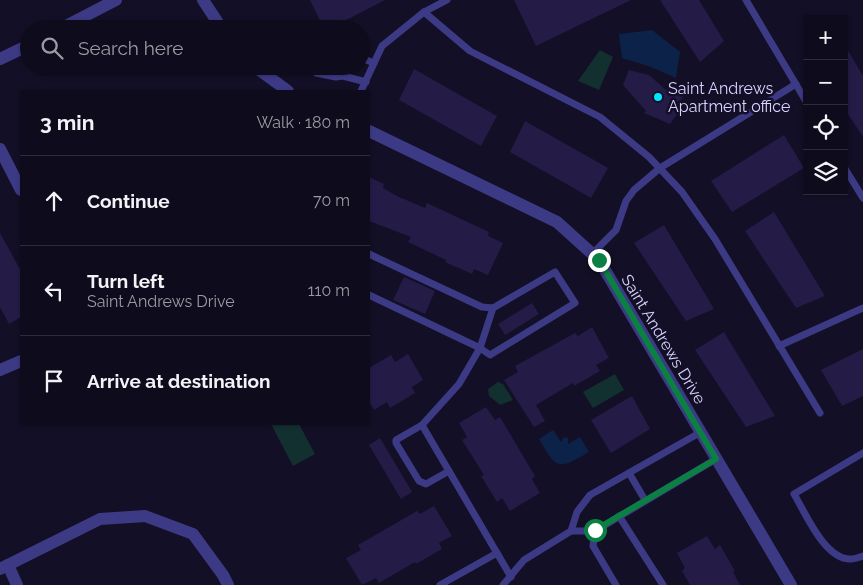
<!DOCTYPE html>
<meta charset="utf-8">
<style>
body{margin:0;font-family:Raleway,sans-serif;background:#1c1929;color:#f1f3f6}
.controls{position:absolute;right:15px;top:15px;display:grid;overflow:hidden;border-radius:0px;box-shadow:0 1px 4px #0004}
.controls button{width:45px;height:45px;display:grid;place-items:center;padding:0;border:0;border-bottom:1px solid #2e2b3b;background:#0e0b1c;color:#f1f3f6;font:25px sans-serif}
.stop{position:absolute;width:15px;height:15px;margin:-11px;border:4px solid #0b8043;border-radius:50%;background:#fff}
.stop.end{background:#0b8043;border-color:#fff;box-shadow:0 1px 5px #0008}
.list{margin:0;padding:0;list-style:none}
h2{display:flex;justify-content:space-between;align-items:center;height:65px;margin:0;padding:0 20px;font-size:21px}
h2 small{font-size:16px;font-weight:400;color:#9b9ba3}
.list li{display:grid;grid-template-columns:32px 1fr auto;gap:15px;align-items:center;box-sizing:border-box;height:90px;padding:0 20px;border-top:1px solid #2e2b3b}
.list b{display:block;font-size:19px;white-space:nowrap}
.list p{margin:0;font-size:16px;white-space:nowrap;color:#9b9ba3}
.list em{font-size:16px;font-style:normal;color:#9b9ba3}
.icon{flex:none;width:28px;height:28px;fill:none;stroke:currentColor;stroke-width:2;stroke-linecap:round;stroke-linejoin:round}
.map{position:relative;flex:none;width:863px;height:585px;overflow:hidden}
.search{position:absolute;background:#0e0b1c;box-shadow:0 1px 4px #0004;left:20px;top:20px;width:350px;height:55px;display:flex;align-items:center;gap:12px;box-sizing:border-box;padding:0 18px;border-radius:28px;color:#9b9ba3;font-size:19px}
.panel{position:absolute;background:#0e0b1c;box-shadow:0 1px 4px #0004;left:20px;top:90px;width:350px;height:335px;border-radius:0px}
.map>svg:first-child{display:block}
</style>
<div class="map">
<svg width="863" height="585" viewBox="0 0 863 585">
<rect width="100%" height="100%" fill="#130f26"/>
<g fill="#12302f">
<path d="M600 50 613 57 599 90 578 81Z"/>
<path d="M615 374 624 390 593 408 583 392Z"/>
<path d="M498 382 503 384 513 400 500 405 489 396 488 389Z"/>
<path d="M271 424H299L315 454 293 466Z"/>
</g>
<g fill="#0c2248">
<path d="M652 30 680 52 676 78 651 67 622 58 619 34Z"/>
<path d="M553 430 561 442 564 437 568 438V444L580 437 589 452C558 470 557 470 539 439Z"/>
</g>
<g fill="#241b47">
<path d="M310 0H385L329 29H324Z"/>
<path d="M514 0H631L536 46Z"/>
<path d="M660 0H699L724 41 700 62Z"/>
<path d="M844 44 863 76V137L844 108Z"/>
<path d="M414 69 497 116 481 146 399 100Z"/>
<path d="M629 70 649 75 666 90 670 86 684 95 679 103 683 106 670 124 644 113 646 111 623 85Z"/>
<path d="M525 121 608 168 591 198 510 152Z"/>
<path d="M784 135 804 168 732 212 711 181Z"/>
<path d="M369 177 384 184 383 188 397 196 425 208 427 203 489 232 488 236 503 243 488 275 474 269 472 274 445 262 446 260 408 242 411 237 369 221Z"/>
<path d="M774 212 825 296 796 308 745 231Z"/>
<path d="M664 225 714 309 686 321 634 243Z"/>
<path d="M0 233 21 271V317L9 324 0 307Z"/>
<path d="M404 277 435 291 425 314 393 300Z"/>
<path d="M532 303 539 314 505 335 498 324Z"/>
<path d="M592 327 609 358 596 365 600 371 574 386 573 383 536 405 545 421 534 427 504 380 518 372 515 366 575 333 578 336Z"/>
<path d="M724 332 775 416 746 427 695 350Z"/>
<path d="M863 349V396L842 406 821 370Z"/>
<path d="M408 354 423 380 412 387 415 393 390 408 387 402 374 410 369 402V368L391 355 395 362Z"/>
<path d="M632 396 650 429 611 453 591 420Z"/>
<path d="M486 407 495 420 500 417 535 476 532 479 540 493 510 511 502 498 497 502 481 476 484 475 462 440 467 437 459 423Z"/>
<path d="M380 438 412 492 401 499 369 445Z"/>
<path d="M434 506 452 536 439 543 442 549 416 564 415 562 379 583 376 578 362 585 346 558 361 550 358 545 417 511 420 514Z"/>
<path d="M707 536 715 549 720 545 735 571 733 572 740 585H690L682 571 685 568 677 553Z"/>
</g>
<g fill="none" stroke-linecap="round" stroke-linejoin="round">
<g stroke="#3d3a85" stroke-width="7">
<path d="M746 0 807 103"/>
<path d="M424 12 470 51 600 117 649 157 682 192 715 239 820 413"/>
<path d="M361 58 374 63"/>
<path d="M306 66 316 73 336 77 343 76 366 82"/>
<path d="M361 91 382 46 424 12 447 0"/>
<path d="M844 167 863 198"/>
<path d="M369 254 482 307 493 308"/>
<path d="M592 254 616 230 626 201 634 190 660 168 796 84"/>
<path d="M369 295 480 348 490 355 575 303 555 272 493 308 480 348 459 384 422 425 511 577"/>
<path d="M779 346 863 308"/>
<path d="M422 425 396 440V443L419 481 426 484 449 471"/>
<path d="M701 432 590 495 577 512 571 531H595L716 459"/>
<path d="M863 453 794 494C806 514 825 560 851 559 855 559 860 557 863 556"/>
<path d="M629 473 645 500"/>
<path d="M619 516 663 585"/>
<path d="M595 531 593 546 616 585"/>
<path d="M440 585 497 553"/>
<path d="M503 585 524 560 571 531"/>
</g>
<g stroke="#3d3a85" stroke-width="12">
<path d="M60 29 116 0"/>
<path d="M0 59 29 45"/>
<path d="M0 149 21 190"/>
<path d="M0 370 21 361"/>
<path d="M8 565 17 585"/>
<path d="M0 569 100 519 145 516 193 534 223 575 228 585"/>
</g>
<g stroke="#3d3a85" stroke-width="12">
<path d="M203 0 222 29"/>
<path d="M254 66 288 91"/>
<path d="M369 131 557 222 599 260 791 585"/>
</g>
</g>
<g fill="none" stroke-linecap="round" stroke-linejoin="round">
<path stroke="#0b8043" stroke-width="6" d="M595 530 716 459 599 260"/>
</g>
<circle fill="#00e5ff" stroke="#130f26" stroke-width="2" cx="658" cy="97" r="5"/>
<g text-anchor="middle" stroke-width="5" stroke-linejoin="round" paint-order="stroke">
<g font-size="16" fill="#d9d4ff" stroke="#130f26" text-anchor="start">
<text x="668" y="94">Saint Andrews<tspan x="668" dy="18">Apartment office</tspan></text>
</g>
<g font-size="16" fill="#d9d4ff" stroke="#130f26">
<text transform="translate(664 339) rotate(59)" y="6">Saint Andrews Drive</text>
</g>
</g>
</svg>
<div class="controls">
<button>+</button>
<button>−</button>
<button><svg class="icon" aria-label="locate" viewBox="0 0 24 24"><circle cx="12" cy="12" r="6"/><path d="M12 2v4M12 18v4M2 12h4M18 12h4"/></svg></button>
<button><svg class="icon" aria-label="layers" viewBox="0 0 24 24"><path d="M12 4l9 5-9 5-9-5zM3 14l9 5 9-5"/></svg></button>
</div>
<div class="stop" style="left:595px;top:530px"></div>
<div class="stop end" style="left:599px;top:260px"></div>
<div class="search"><svg class="icon" aria-label="search" viewBox="0 0 24 24"><circle cx="10" cy="10" r="6"/><path d="M15 15l6 6"/></svg>Search here</div>
<section class="panel">
<h2>3 min<small>Walk · 180 m</small></h2>
<ul class="list">
<li><svg class="icon" aria-label="ahead" viewBox="0 0 24 24"><path d="M12 20V5M6 11l6-6 6 6"/></svg><div><b>Continue</b></div><em>70 m</em></li>
<li><svg class="icon" aria-label="left" viewBox="0 0 24 24"><path d="M17 20v-9H6M10 6l-5 5 5 5"/></svg><div><b>Turn left</b><p>Saint Andrews Drive</p></div><em>110 m</em></li>
<li><svg class="icon" aria-label="arrive" viewBox="0 0 24 24"><path d="M6 21V4h12l-3 4 3 4H6"/></svg><div><b>Arrive at destination</b></div></li>
</ul>
</section>
</div>
